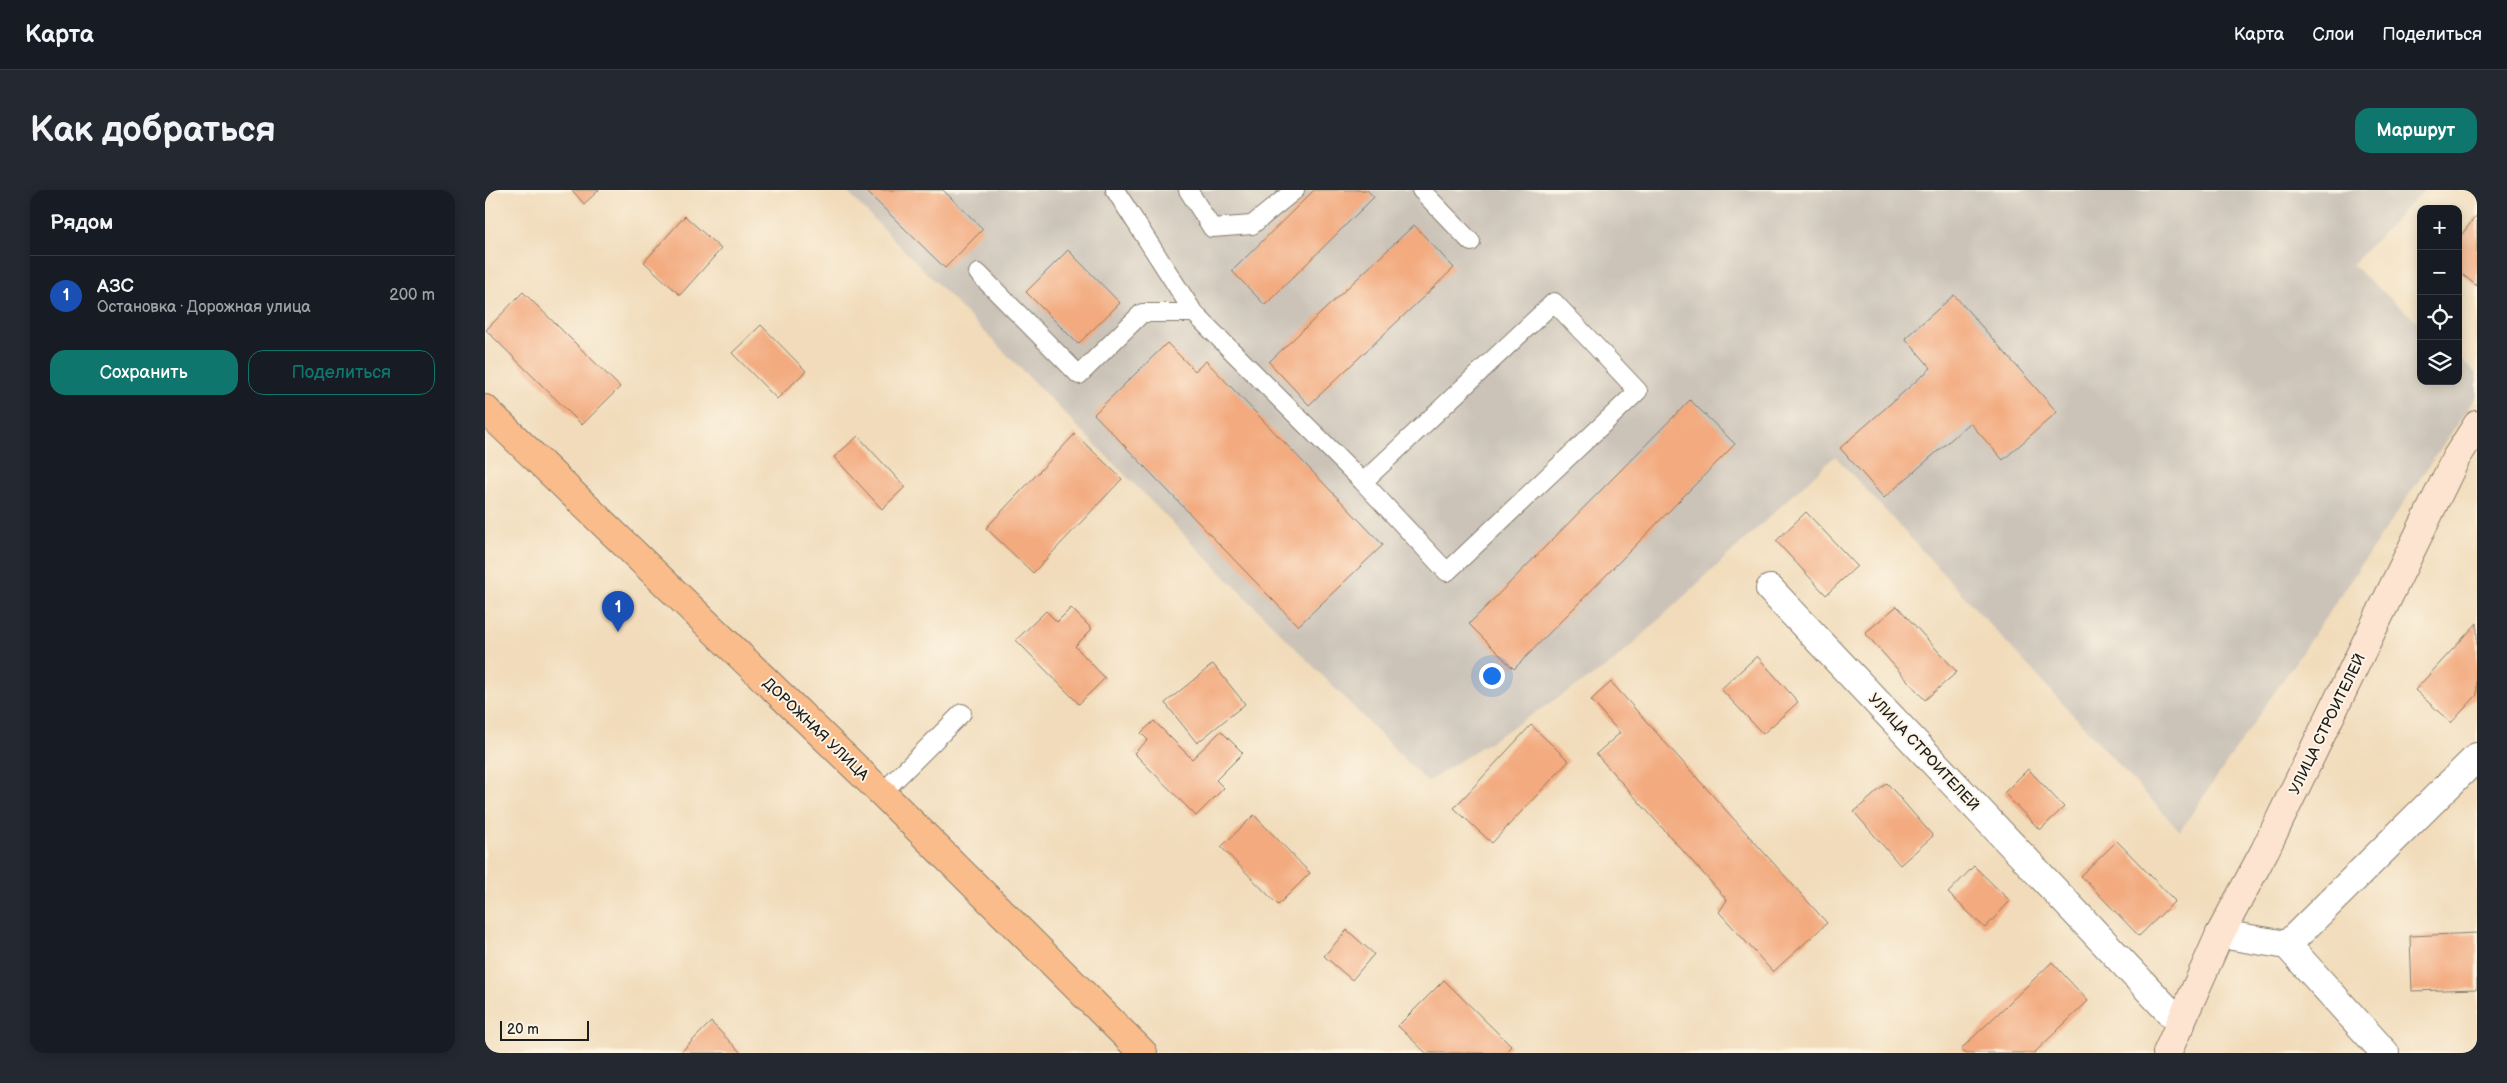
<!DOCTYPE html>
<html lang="ru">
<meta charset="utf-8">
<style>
body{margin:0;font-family:"Balsamiq Sans",sans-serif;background:#242831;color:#f1f3f6}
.controls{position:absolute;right:15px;top:15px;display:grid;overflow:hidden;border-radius:10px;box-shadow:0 2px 12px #0003}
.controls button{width:45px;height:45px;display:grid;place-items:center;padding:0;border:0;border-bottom:1px solid #363941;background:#171b24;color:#f1f3f6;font:25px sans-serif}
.scale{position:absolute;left:15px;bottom:12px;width:89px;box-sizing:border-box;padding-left:5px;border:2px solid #1c1c1c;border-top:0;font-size:14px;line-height:18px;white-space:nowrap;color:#1c1c1c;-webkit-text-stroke:4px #fcf5e5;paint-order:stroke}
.you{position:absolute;left:1006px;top:485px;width:18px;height:18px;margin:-12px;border:4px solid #fff;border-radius:50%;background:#1a73e8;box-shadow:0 0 0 8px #1a73e833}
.badge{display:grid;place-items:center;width:32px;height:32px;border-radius:50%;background:#0f766e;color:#fff;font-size:16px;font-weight:700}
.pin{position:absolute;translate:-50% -41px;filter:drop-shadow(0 1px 2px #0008)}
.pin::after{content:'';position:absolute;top:26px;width:18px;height:15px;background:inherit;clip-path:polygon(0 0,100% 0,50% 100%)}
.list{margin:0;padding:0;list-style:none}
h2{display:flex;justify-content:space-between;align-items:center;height:65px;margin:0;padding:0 20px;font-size:21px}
h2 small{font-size:16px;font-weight:400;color:#9ea1a6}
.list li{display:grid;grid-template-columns:32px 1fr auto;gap:15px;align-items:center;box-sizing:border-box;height:80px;padding:0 20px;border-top:1px solid #363941}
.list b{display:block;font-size:19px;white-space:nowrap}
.list p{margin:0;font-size:16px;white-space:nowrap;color:#9ea1a6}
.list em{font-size:16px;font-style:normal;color:#9ea1a6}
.actions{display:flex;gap:10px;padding:15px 20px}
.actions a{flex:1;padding:11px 0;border:1px solid #0f766e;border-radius:15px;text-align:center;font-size:18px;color:#0f766e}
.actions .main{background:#0f766e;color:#fff}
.icon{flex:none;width:28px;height:28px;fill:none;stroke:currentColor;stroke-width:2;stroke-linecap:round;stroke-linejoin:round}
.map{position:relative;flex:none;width:1992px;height:863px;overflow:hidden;border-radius:15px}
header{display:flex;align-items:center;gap:30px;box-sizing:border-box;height:70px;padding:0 25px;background:#171b24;border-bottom:1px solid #363941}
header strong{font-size:24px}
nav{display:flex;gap:28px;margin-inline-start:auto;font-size:18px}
.intro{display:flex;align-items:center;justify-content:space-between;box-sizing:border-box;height:120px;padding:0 30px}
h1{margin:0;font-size:35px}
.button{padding:12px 22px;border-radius:15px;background:#0f766e;color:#fff;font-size:18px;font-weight:700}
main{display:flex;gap:30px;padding:0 30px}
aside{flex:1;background:#171b24;border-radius:15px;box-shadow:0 2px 12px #0003}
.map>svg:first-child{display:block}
</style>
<header>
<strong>Карта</strong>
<nav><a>Карта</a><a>Слои</a><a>Поделиться</a></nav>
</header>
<div class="intro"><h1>Как добраться</h1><a class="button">Маршрут</a></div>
<main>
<aside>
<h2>Рядом<small></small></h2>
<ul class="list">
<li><span class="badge" style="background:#1a4fb4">1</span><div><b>АЗС</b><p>Остановка · Дорожная улица</p></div><em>200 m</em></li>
</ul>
<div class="actions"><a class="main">Сохранить</a><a>Поделиться</a></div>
</aside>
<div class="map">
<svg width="1992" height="863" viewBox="0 0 1992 863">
<rect width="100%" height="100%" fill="#fcf5e5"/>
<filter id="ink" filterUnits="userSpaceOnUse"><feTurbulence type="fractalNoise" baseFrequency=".02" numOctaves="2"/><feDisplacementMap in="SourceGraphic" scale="10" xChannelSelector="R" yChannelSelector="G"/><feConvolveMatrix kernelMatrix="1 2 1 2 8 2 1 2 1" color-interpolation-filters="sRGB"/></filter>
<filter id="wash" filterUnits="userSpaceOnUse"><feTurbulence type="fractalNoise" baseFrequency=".0096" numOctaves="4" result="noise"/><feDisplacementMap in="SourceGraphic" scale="20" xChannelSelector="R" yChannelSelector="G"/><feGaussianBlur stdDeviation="1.12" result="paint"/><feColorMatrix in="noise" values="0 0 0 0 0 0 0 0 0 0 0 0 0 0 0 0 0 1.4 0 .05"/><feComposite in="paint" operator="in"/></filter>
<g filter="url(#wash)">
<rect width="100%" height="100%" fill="#f1dbba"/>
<path fill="#cbc3b8" d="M360 0H1939L1867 75 1936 135V191H1973V168L1992 184V205L1695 641 1350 266 1126 474 942 592Z"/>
<g id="blocks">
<g fill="#f3aa7f">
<path d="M87 0H114L99 14Z"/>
<path d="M384 0H458L498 39 460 78 382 2Z"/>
<path d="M829 0H882L889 7 780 115 747 81Z"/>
<path d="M1992 25V96L1973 81V49Z"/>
<path d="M200 26 236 59 195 105 159 72Z"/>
<path d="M929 35 969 78 824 215 784 172Z"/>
<path d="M583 60 635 113 593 154 541 102Z"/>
<path d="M38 102 135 197 97 235 1 140Z"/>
<path d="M1469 105 1572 222 1518 270 1485 233 1399 308 1355 258 1446 178 1420 148Z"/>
<path d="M276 135 321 181 292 209 247 163Z"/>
<path d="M682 153 710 181 721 171 898 355 813 436 609 224Z"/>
<path d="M1205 210 1250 254 1029 479 984 434Z"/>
<path d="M590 244 637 289 548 383 501 338Z"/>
<path d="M373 246 420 297 397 319 349 267Z"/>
<path d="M1321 322 1372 376 1341 405 1291 351Z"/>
<path d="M1412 416 1472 482 1440 510 1380 443Z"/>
<path d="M586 418 607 439 590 456 620 488 594 514 531 450 561 421 572 432Z"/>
<path d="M1992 433V505L1966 533 1930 500Z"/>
<path d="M1272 466 1313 512 1278 544 1236 499Z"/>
<path d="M728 474 760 514 712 553 680 513Z"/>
<path d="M1126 492 1342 733 1288 782 1234 722 1242 710 1111 564 1135 543 1106 510Z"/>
<path d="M669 531 707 569 736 541 758 563 731 590 739 598 711 626 649 563 663 550 656 543Z"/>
<path d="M1046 535 1084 571 1007 653 969 618Z"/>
<path d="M1543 579 1579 617 1555 640 1519 603Z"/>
<path d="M1402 593 1448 646 1415 675 1369 622Z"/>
<path d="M769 625 825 683 793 715 736 657Z"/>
<path d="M1632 651 1690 711 1654 746 1596 686Z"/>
<path d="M1489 676 1525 711 1500 738 1463 703Z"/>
<path d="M862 740 889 764 867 790 839 766Z"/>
<path d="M1992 743V799L1927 801 1925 746Z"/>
<path d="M1567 772 1603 811 1549 863H1480L1476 859Z"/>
<path d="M959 790 1026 856 1020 863H941L913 836Z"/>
<path d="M226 832 256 863H195Z"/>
</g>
</g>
</g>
<g filter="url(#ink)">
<use href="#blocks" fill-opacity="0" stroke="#867c6b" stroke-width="1"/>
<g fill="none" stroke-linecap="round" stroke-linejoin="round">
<defs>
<g id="lane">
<path d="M630 0 709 123 878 292 962 382 1153 201 1069 112 878 292"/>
<path d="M703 0 727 38 767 35 810 0"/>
<path d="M936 0 986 52"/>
<path d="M493 83 594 185 657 123H709"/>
<path d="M397 603 477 523"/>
</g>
<g id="street">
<path d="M1285 399 1696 834"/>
<path d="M1735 744 1802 755 1992 567"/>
<path d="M1802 755 1900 863"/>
</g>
<path id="secondary" d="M1682 863 1735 744 1780 660 1971 268 1992 235"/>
<path id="primary" d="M0 219 397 603 658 863"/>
</defs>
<use href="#lane" stroke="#867c6b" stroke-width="20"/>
<use href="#street" stroke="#867c6b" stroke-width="30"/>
<use href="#secondary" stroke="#867c6b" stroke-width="30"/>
<use href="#primary" stroke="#867c6b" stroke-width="30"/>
<use href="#lane" stroke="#fff" stroke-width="18"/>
<use href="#street" stroke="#fff" stroke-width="28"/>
<use href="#secondary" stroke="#fde4d0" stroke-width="28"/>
<use href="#primary" stroke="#f9bc8a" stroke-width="28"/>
</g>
</g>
<g text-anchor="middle" stroke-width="4" stroke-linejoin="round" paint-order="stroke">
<g font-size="15" fill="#1c1c1c" stroke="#fcf5e5">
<text transform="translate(1842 534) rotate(-64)" y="5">УЛИЦА СТРОИТЕЛЕЙ</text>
<text transform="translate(331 539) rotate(44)" y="5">ДОРОЖНАЯ УЛИЦА</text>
<text transform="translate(1439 562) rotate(47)" y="5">УЛИЦА СТРОИТЕЛЕЙ</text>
</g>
</g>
</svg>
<div class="controls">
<button>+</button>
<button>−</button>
<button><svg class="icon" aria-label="locate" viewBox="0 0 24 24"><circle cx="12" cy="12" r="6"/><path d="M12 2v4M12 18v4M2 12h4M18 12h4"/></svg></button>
<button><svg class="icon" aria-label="layers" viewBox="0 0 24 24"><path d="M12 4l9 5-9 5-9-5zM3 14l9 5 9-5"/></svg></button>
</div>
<div class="scale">20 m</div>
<div class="you"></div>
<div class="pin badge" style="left:133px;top:442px;background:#1a4fb4">1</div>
</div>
</main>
